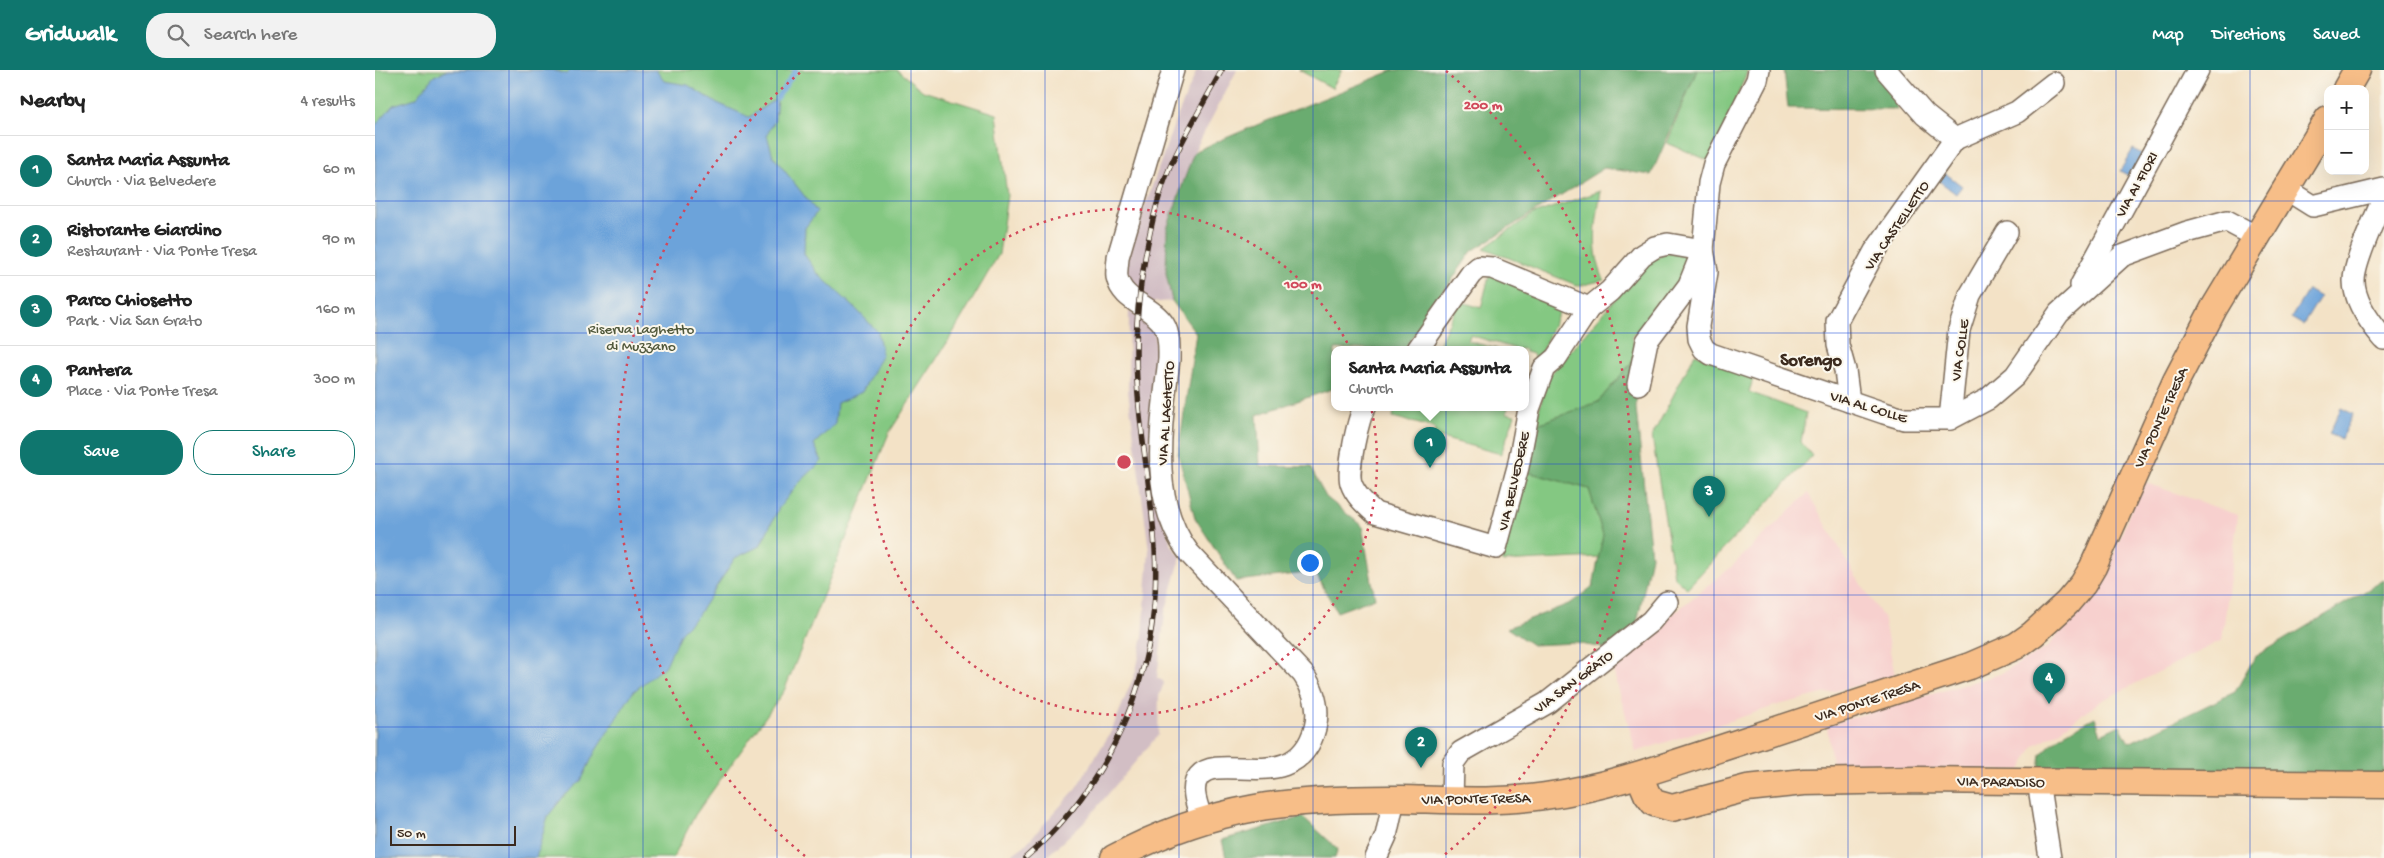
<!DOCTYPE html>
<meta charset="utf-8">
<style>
body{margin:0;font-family:"Gochi Hand",sans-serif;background:#f2f2f2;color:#222}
.controls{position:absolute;right:15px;top:15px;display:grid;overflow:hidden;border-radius:10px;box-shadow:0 5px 20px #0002}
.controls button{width:45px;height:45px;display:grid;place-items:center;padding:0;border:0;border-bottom:1px solid #e0e0e0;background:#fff;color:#222;font:25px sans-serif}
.scale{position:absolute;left:15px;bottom:12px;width:126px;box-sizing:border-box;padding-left:5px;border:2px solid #3b2a1e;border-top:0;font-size:14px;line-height:18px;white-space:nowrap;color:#3b2a1e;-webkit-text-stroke:4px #fbf7ec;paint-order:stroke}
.you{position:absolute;left:934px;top:492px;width:18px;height:18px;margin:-12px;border:4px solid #fff;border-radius:50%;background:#1a73e8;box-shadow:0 0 0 8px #1a73e833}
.badge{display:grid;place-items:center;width:32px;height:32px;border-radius:50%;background:#0f766e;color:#fff;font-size:16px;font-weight:700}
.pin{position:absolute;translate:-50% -41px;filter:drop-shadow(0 1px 2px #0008)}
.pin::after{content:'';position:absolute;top:26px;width:18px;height:15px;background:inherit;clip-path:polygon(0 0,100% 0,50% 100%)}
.popup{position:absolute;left:956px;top:276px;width:198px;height:65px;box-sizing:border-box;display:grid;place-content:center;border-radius:10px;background:#fff;filter:drop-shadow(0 1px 4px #0005);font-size:16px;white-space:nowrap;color:#767676}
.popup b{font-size:19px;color:#222}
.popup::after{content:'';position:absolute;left:50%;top:100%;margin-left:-10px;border:10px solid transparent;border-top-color:#fff}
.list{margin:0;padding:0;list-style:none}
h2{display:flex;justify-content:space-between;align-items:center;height:65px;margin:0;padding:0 20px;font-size:21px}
h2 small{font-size:16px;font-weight:400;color:#767676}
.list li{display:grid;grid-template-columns:32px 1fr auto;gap:15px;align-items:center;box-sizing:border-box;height:70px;padding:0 20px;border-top:1px solid #e0e0e0}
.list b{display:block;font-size:19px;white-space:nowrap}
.list p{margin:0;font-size:16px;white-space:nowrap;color:#767676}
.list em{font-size:16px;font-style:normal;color:#767676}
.actions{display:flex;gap:10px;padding:15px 20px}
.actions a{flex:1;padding:11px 0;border:1px solid #0f766e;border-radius:20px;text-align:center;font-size:18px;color:#0f766e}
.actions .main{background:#0f766e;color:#fff}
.icon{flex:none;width:28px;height:28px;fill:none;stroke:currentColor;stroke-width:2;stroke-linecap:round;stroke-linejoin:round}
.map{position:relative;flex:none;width:2009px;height:788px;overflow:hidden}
header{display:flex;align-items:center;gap:30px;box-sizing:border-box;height:70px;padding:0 25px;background:#0f766e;color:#fff}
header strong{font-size:24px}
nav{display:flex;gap:28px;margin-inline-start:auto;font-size:18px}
.search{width:350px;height:45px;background:#f2f2f2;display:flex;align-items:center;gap:12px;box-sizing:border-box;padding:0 18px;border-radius:20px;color:#767676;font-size:19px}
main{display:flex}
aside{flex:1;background:#fff}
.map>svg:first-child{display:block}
</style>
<header>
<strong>Gridwalk</strong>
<div class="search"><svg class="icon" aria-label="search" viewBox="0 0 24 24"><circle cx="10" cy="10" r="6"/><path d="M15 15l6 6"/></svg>Search here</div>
<nav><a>Map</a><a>Directions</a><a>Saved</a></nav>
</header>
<main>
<aside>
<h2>Nearby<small>4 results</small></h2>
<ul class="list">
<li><span class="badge">1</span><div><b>Santa Maria Assunta</b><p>Church · Via Belvedere</p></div><em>60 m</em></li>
<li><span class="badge">2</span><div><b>Ristorante Giardino</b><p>Restaurant · Via Ponte Tresa</p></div><em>90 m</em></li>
<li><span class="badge">3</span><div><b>Parco Chiosetto</b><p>Park · Via San Grato</p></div><em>160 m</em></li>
<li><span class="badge">4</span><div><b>Pantera</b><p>Place · Via Ponte Tresa</p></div><em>300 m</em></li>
</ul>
<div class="actions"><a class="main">Save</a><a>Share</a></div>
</aside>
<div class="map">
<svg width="2009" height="788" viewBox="0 0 2009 788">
<rect width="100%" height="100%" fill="#fbf7ec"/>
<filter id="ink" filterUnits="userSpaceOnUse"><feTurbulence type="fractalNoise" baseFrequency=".02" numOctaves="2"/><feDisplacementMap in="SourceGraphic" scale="10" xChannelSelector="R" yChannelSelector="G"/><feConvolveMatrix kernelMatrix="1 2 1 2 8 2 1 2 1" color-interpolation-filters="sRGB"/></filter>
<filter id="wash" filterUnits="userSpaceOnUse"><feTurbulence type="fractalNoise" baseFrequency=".0096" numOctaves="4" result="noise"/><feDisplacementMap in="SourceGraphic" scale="20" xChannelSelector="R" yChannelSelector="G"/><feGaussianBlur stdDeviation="1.12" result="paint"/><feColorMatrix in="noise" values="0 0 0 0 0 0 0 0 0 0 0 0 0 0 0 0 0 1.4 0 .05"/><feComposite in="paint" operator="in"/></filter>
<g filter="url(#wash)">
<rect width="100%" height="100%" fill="#f3e2c6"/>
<g fill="#f7d0ce">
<path d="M1766 411 1863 445 1847 570 1726 631 1683 662 1658 676 1646 700 1458 703 1452 655 1625 604 1673 577 1733 501Z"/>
<path d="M1433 423 1480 505 1508 547 1520 606 1403 635 1261 682 1235 588 1304 539 1355 498Z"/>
</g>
<g fill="#d2bec4">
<path d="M822 0H862L819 82 791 203 797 231 773 233 750 210 753 184 799 54Z"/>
<path d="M754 241 779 256 781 293 775 391 779 416 796 474 806 487 790 543 782 608 788 611 789 613 784 626 783 665 712 749 670 788H632L649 776 699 721 736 662 761 601 768 566 774 480 753 321Z"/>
</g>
<g fill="#84c882" stroke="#607950">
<path d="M0 0H522L548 21 622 44 632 125 624 184 575 268 514 363 409 621 320 745 298 788H0Z"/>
<path d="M924 0H967L957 18Z"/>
<path d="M1322 0H1373L1335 91 1292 73Z"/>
<path d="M1226 121C1221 155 1215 177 1229 210L1204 216 1109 178 1158 144Z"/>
<path d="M1293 183 1305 185 1317 191 1310 215 1256 267 1263 285 1223 332 1160 355 1173 307 1273 191Z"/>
<path d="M1115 202 1188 234 1165 285 1160 289 1158 284 1150 282V279H1141L1095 265 1093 271 1122 279H1062L1084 231 1106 238Z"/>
<path d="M1320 284 1379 306 1374 322 1431 343 1426 372 1437 386 1312 518 1299 507 1277 366Z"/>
<path d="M1020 337H1133L1132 343 1140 345 1126 384 1059 366 1060 358 1018 347Z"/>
<path d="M1149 401 1214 419 1228 465 1224 487 1127 492Z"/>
</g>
<g fill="#6bac70" stroke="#536b47">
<path d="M1019 0H1322L1276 105 1229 98 1097 181 1029 279H960V318L882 345 885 396 935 397 951 427 987 456 1000 528 962 542 940 502 861 511 820 448 803 384 821 263 797 231 791 203 792 159 819 82C885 52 952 28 1019 0Z"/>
<path d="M1409 0H1502L1523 39 1413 38Z"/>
<path d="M1263 285 1261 338 1276 486 1262 553 1234 579 1200 573 1157 575 1132 558 1196 533 1218 516 1228 465 1214 419 1149 401 1160 355 1223 332Z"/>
<path d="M2009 510V715L1663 711 1666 684 1685 666 1720 647 1726 664 1745 655 1754 673 1860 622 1880 587Z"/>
<path d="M928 747 963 779 960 788H851L847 770Z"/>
</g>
<g fill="#6ca3da" stroke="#54667c">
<path d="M73 0H177L192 4 196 0H281L289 11 313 15 338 31 374 47 402 28 400 50 392 65 398 86 442 142 430 158 429 184 443 204 480 238 503 262 507 284 487 322 462 333 460 354 439 374 447 391 422 415 404 438 385 476 360 488 323 545 306 562 291 595 258 622 220 682 206 711 189 726 173 746 161 788H0V56L18 35 41 28 59 6Z"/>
<path d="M1758 79 1769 85 1756 107 1745 101Z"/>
<path d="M1570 103 1587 116 1581 124 1564 111Z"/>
<path d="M1933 220 1945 227 1928 255 1916 248Z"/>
<path d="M1966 338 1978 344 1966 369 1954 364Z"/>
</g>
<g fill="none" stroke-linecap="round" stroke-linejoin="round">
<path stroke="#6ca3da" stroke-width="5" d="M402 28 421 0"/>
</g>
</g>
<g filter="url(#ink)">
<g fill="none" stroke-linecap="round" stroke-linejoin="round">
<defs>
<g id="minor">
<path d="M798 0 743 187C743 193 741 201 742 207 747 232 777 235 789 255 795 265 794 279 794 289 787 353 772 428 814 483L928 604C939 620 945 639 940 658 922 727 845 681 824 706 814 718 823 737 827 750"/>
<path d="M1384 0 1382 10 1339 94 1334 113 1328 180 1332 202 1323 256 1324 269 1329 279 1336 284 1509 343 1529 349H1575L1613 329 1640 306 1684 243 1747 186 1812 162 1852 151 1882 167"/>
<path d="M1511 0 1550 45 1580 69 1642 42 1679 13"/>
<path d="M1911 119 1938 136 2009 119"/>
<path d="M2009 127C2001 146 1979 191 1979 211 1979 231 1996 254 2009 269"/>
<path d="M1706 215 1823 0"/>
<path d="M1043 279 1096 204 1104 197 1117 198 1214 238"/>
<path d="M1263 314 1272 271 1314 215 1328 180"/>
<path d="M1474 331 1470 300 1463 275 1462 251 1500 181 1580 69"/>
<path d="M990 337C983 346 972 401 976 413 980 425 990 434 1000 443L1121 478 1143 397 1154 339 1169 298 1181 288 1214 238 1235 221 1267 185 1280 177 1293 174 1328 180"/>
<path d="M1575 349 1584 260 1595 225 1632 162"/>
<path d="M1663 711 1675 788"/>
<path d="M1077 730 1078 693 1086 682 1172 633 1276 551 1292 532"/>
<path d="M1001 788 1011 766 1019 729"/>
</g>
<g id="major">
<path d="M1971 19 1982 0"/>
<path d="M1264 705 1272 724 1279 733 1297 738 1372 718 1429 712 1543 710 2009 715"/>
<path d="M739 788C838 735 917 728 1027 729 1075 730 1123 733 1170 726 1234 717 1297 694 1359 674 1437 648 1516 622 1595 596L1641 576 1658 564 1692 533 1708 514 1718 497 1801 311 1839 238 1953 49"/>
</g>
</defs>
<use href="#minor" stroke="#7b6a59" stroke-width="24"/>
<use href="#major" stroke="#7b6a59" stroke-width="29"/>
<use href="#minor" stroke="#fff" stroke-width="21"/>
<use href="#major" stroke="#f7be88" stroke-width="26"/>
<defs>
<path id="rail" d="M650 788C739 712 787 595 780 479 776 413 761 347 761 280 761 229 774 145 795 97 810 64 829 32 847 0"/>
</defs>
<use href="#rail" stroke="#3b2a1e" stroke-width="5.5"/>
<use href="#rail" stroke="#fbf7ec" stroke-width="4" stroke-dasharray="11" stroke-linecap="butt"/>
</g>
</g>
<path fill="none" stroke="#1d4ed8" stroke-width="1" stroke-opacity="0.55" d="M134 0V788M268 0V788M402 0V788M536 0V788M670 0V788M804 0V788M938 0V788M1071 0V788M1205 0V788M1339 0V788M1473 0V788M1607 0V788M1741 0V788M1875 0V788M0 131H2009M0 263H2009M0 394H2009M0 525H2009M0 657H2009"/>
<g fill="none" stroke="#d1495b" stroke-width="2.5" stroke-dasharray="2.5 5">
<circle cx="749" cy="392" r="253"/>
<path d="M430 786A507 507 0 0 1 427 1M1071 1A507 507 0 0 1 1068 786"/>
</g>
<g text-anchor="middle" stroke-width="4" stroke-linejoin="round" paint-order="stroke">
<g font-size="15" fill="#3b2a1e" stroke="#fbf7ec">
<text transform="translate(1761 114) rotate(-61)" y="5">VIA AI FIORI</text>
<text transform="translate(1521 155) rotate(-56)" y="5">VIA CASTELLETTO</text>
<text transform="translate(1584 280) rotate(-82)" y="5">VIA COLLE</text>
<text transform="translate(1494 336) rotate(17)" y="5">VIA AL COLLE</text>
<text transform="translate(790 343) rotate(-86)" y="5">VIA AL LAGHETTO</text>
<text transform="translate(1785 347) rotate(-65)" y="5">VIA PONTE TRESA</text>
<text transform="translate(1138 411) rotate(-77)" y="5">VIA BELVEDERE</text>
<text transform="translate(1198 611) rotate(-37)" y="5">VIA SAN GRATO</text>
<text transform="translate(1492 630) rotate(-18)" y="5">VIA PONTE TRESA</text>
<text transform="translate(1626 711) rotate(1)" y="5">VIA PARADISO</text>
<text transform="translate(1101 728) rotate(-1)" y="5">VIA PONTE TRESA</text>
</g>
<g font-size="15" fill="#51593c" stroke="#fbf7ec">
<text x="266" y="263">Riserva Laghetto<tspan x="266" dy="17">di Muzzano</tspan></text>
</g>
<g font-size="18" font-weight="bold" fill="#3b2a1e" stroke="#fbf7ec">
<text x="1436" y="295">Sorengo</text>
</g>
</g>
<circle cx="749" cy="392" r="8" fill="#d1495b" stroke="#fbf7ec" stroke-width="2.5"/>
<g font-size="15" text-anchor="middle" font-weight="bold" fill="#d1495b" stroke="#fbf7ec" stroke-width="4" stroke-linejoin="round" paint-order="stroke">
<text x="1108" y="39">200 m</text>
<text x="928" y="218">100 m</text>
</g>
</svg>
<div class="controls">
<button>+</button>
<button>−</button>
</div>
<div class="scale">50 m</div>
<div class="you"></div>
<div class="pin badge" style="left:1055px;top:398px">1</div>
<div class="popup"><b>Santa Maria Assunta</b>Church</div>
<div class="pin badge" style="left:1046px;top:698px">2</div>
<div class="pin badge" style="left:1334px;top:447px">3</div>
<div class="pin badge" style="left:1674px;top:634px">4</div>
</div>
</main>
